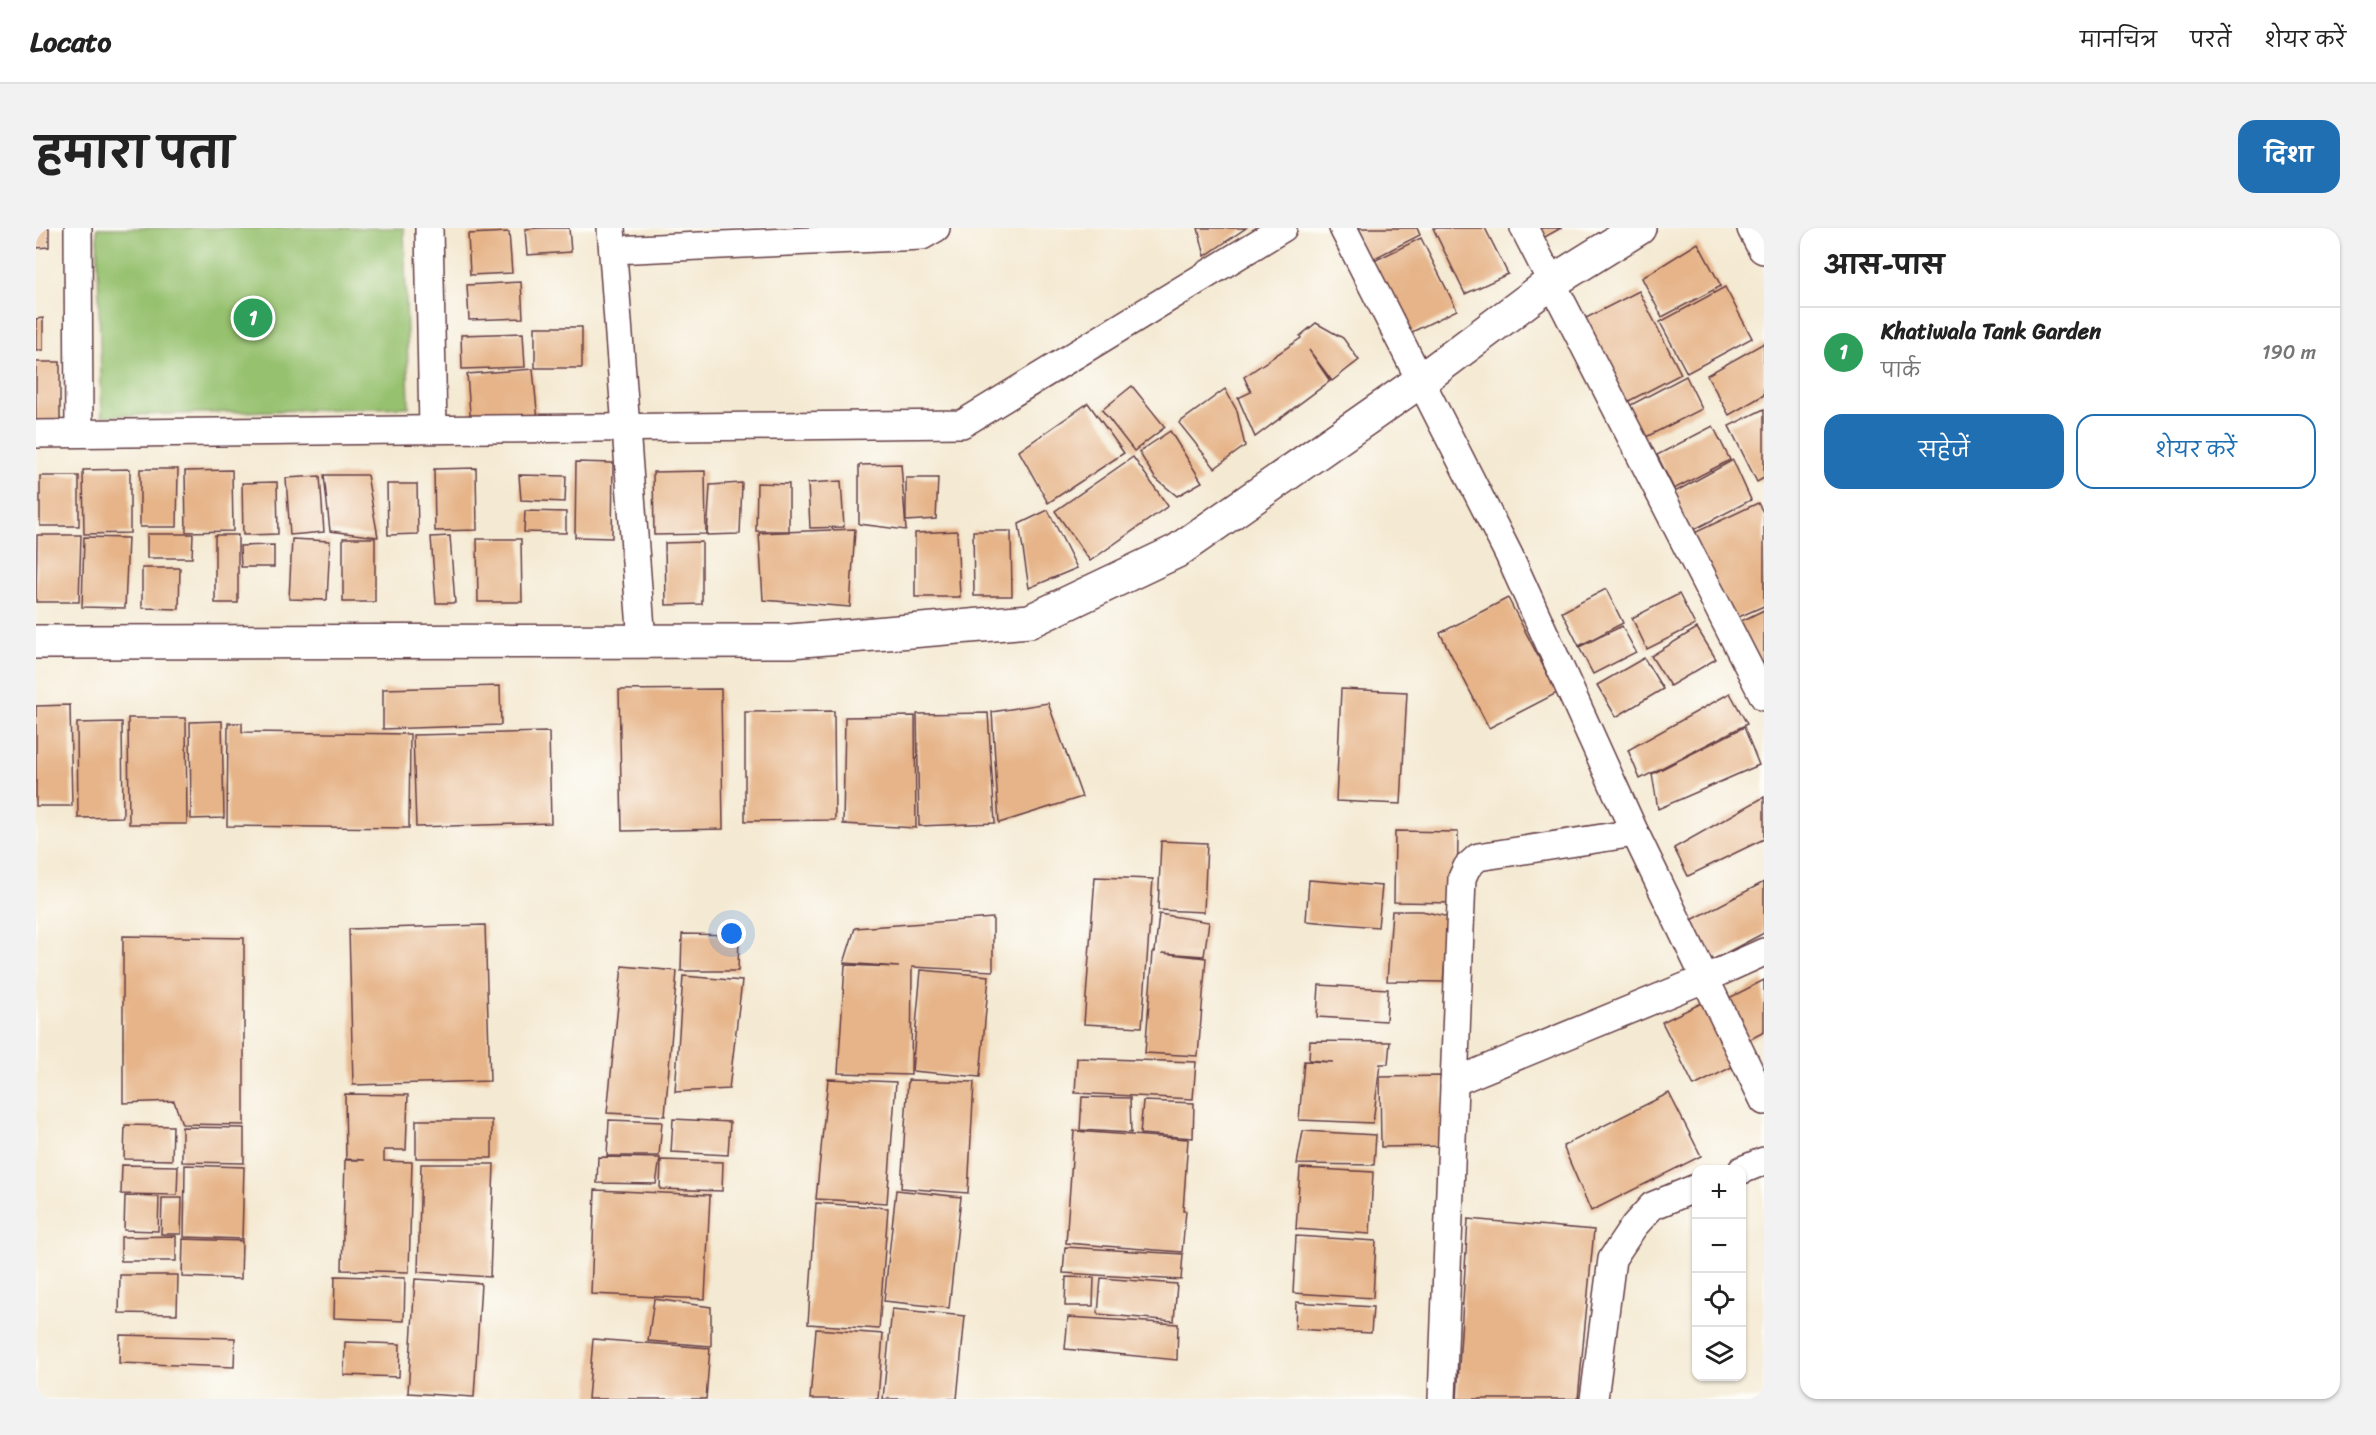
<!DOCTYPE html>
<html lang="hi">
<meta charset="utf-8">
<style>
body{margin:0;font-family:Sriracha,"Playpen Sans Deva",sans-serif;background:#f2f2f2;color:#222}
.controls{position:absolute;right:18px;bottom:18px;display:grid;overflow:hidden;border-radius:12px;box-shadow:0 2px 4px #0004}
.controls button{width:54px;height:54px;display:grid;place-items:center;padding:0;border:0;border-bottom:2px solid #e0e0e0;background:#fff;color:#222;font:30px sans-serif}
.you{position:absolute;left:696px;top:706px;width:21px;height:21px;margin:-15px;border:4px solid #fff;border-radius:50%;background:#1a73e8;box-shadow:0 0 0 9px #1a73e833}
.badge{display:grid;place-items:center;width:39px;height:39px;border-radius:50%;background:#1f6fb2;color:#fff;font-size:20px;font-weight:700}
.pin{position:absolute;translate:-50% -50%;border:3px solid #fff;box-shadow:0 2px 6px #0006}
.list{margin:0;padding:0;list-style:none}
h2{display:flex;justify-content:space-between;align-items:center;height:78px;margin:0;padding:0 24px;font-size:26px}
h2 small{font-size:20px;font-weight:400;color:#767676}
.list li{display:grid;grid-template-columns:39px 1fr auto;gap:18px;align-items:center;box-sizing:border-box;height:90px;padding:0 24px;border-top:2px solid #e0e0e0}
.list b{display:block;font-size:22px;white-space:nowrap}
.list p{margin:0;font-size:20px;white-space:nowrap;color:#767676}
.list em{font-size:20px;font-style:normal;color:#767676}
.actions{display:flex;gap:12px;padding:18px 24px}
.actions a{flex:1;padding:14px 0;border:2px solid #1f6fb2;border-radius:18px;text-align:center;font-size:21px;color:#1f6fb2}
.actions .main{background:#1f6fb2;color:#fff}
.icon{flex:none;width:33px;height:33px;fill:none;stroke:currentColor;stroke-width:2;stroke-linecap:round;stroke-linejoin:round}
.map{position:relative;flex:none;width:1728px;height:1171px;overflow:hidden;border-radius:18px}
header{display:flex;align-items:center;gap:36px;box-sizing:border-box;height:84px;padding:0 30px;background:#fff;border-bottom:2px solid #e0e0e0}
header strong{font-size:28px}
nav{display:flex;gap:33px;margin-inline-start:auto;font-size:21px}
.intro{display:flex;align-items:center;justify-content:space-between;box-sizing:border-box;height:144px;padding:0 36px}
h1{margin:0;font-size:42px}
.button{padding:15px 27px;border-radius:18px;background:#1f6fb2;color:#fff;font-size:21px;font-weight:700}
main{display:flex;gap:36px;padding:0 36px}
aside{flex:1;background:#fff;border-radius:18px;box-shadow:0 2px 4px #0004}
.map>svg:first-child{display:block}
</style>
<header>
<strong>Locato</strong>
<nav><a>मानचित्र</a><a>परतें</a><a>शेयर करें</a></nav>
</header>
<div class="intro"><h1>हमारा पता</h1><a class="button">दिशा</a></div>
<main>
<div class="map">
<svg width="1728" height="1171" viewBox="0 0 1728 1171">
<rect width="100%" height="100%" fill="#fdfcf7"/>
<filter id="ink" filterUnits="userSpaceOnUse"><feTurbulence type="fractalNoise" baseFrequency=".0167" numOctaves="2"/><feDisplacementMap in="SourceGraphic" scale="12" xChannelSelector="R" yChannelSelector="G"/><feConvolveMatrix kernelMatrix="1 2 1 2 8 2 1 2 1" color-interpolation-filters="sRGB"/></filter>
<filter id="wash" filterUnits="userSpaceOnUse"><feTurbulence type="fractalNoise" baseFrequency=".008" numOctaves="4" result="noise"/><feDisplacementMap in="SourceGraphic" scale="24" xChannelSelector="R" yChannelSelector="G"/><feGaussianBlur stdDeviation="1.35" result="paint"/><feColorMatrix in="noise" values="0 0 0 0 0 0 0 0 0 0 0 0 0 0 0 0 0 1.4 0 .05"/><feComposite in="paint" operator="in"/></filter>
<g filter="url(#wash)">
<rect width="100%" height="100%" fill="#f4e9d2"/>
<path fill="#96c16e" stroke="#70704c" stroke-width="1.5" d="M61 0H368L373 179 66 188Z"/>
<g id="blocks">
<g fill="#e6b488">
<path d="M0 0H13V19L0 20Z"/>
<path d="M502 0H533L535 24 491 27 489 1Z"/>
<path d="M1162 0H1210L1169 28Z"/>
<path d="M1318 0H1381L1384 7 1329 35Z"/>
<path d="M1397 0H1449L1472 46 1429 66Z"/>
<path d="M1492 0H1525L1500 14Z"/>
<path d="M473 4 476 45 434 47 432 6Z"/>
<path d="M1385 10 1421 82 1372 106 1336 34Z"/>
<path d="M1662 15 1685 58 1626 89 1606 50Z"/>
<path d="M485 54 487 90 433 92 431 57Z"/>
<path d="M1689 59 1716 110 1651 145 1624 94Z"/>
<path d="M1603 63 1645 146 1585 177 1542 94Z"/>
<path d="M7 90V122H0V91Z"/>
<path d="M1280 95 1307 110 1323 132 1296 153 1273 122 1294 153 1219 209 1202 170 1215 164 1208 149 1265 110 1264 108Z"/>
<rect x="499" y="99" width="47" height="41"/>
<path d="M487 105 489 139 426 141 425 107Z"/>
<path d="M1728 115V167L1693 187 1671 147Z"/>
<rect x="0" y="134" width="24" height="59"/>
<path d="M497 141 502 193 435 199 431 146Z"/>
<path d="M1650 148 1666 181 1606 211 1589 180Z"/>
<path d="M1096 158 1129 199 1098 223 1066 182Z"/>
<path d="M1189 161 1201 183 1209 218 1179 240 1143 195Z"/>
<path d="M1052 175 1088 225 1012 275 983 223Z"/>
<path d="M1728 181V250L1721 254 1693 198Z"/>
<path d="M1677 198 1694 232 1638 261 1621 227Z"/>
<path d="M1134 203 1166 254 1141 268 1119 250 1103 224Z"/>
<path d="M1097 229 1132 278 1054 333 1019 283Z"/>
<path d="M1697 232 1715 272 1655 303 1635 266Z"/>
<path d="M540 234 577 235 576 310 539 309Z"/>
<path d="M865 236 870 302 823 296V237Z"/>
<path d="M440 240 441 302 399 303 398 241Z"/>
<path d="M94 241V305L48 306 47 242Z"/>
<path d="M104 241H142L141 299H104Z"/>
<path d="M196 242 197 303 150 304 149 243Z"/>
<path d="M669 243 670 306 618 307 617 244Z"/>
<path d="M288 247H331L342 309 294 303Z"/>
<path d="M483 247 530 248 529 274 485 272Z"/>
<rect x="4" y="248" width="39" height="50"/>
<path d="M284 248 288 304 254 307 250 250Z"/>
<path d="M870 250H902L900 291 870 293Z"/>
<path d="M805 253 808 299 774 300 772 255Z"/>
<path d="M241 254 242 306 207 307 206 255Z"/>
<path d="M706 255 704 306 671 307 674 257Z"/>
<path d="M721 255 753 256V303H720Z"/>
<path d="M351 256H381L382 306 352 307Z"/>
<path d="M1722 275 1728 286V378L1696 392 1656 306Z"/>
<path d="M1012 282 1041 340 993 360 983 296Z"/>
<path d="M489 283 530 284V305L488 304Z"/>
<path d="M819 301 814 379 727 372 723 305Z"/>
<path d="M921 303 924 369H879V305Z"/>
<path d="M937 303H975L976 368H938Z"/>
<path d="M111 306H157L156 330H111Z"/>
<path d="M1 307H45L43 374H0Z"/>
<rect x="179" y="307" width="23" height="68"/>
<path d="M414 308 419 375H400L395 309Z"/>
<path d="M48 309 92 310 89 380 46 379Z"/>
<rect x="307" y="310" width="32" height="64"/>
<path d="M256 311 294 313 291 372 253 371Z"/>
<path d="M441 311H485L486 374H442Z"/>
<path d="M666 314V376L630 377 629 315Z"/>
<path d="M238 317V339H205L204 318Z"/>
<path d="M106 340H144L143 381 106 380Z"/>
<path d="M1570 361 1587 395 1543 418 1526 384Z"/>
<path d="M1643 366 1659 397 1611 421 1596 390Z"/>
<path d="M1472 370 1521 465 1453 500 1404 405Z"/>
<path d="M1728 382V435L1721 438 1699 396Z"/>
<path d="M1586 398 1600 424 1557 446 1543 419Z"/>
<path d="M1661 400 1680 431 1634 458 1615 428Z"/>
<path d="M1608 430 1627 461 1580 489 1561 457Z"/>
<path d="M464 458 465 497 347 501V461Z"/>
<path d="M685 461 687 601 586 603 583 462Z"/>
<path d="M1305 461 1371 464 1365 576 1300 573Z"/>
<path d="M1694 465 1711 496 1604 551 1592 522Z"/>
<path d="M1012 475 1046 569 963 595 956 484Z"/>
<path d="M34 477 36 578H0V478Z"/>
<path d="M798 483 799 592 709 593V484Z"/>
<path d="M952 485 959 595 883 598 881 486Z"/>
<path d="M879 488 880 600 807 596 809 489Z"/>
<path d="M92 490H150L151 596H93Z"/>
<path d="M186 493 188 590 155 591 154 494Z"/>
<path d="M86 494 87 589 42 590 41 495Z"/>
<path d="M192 495H206V504L374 506 373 600 191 598Z"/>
<path d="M1708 499 1723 537 1622 581 1616 546Z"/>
<path d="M513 504 515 595 380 599 377 507Z"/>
<path d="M1728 569V611L1652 648 1638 620Z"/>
<path d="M1359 603 1422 604 1421 675 1358 674Z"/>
<path d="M1125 613 1171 615 1168 684 1122 682Z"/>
<path d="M1059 649 1117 651 1106 799 1048 796Z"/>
<path d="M1273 652 1346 658 1342 699 1270 693Z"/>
<path d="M1728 654V705L1669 736 1648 696Z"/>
<path d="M1356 683H1386L1413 689 1407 754 1351 753Z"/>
<path d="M1123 686 1173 694 1168 728 1126 725 1170 730 1162 828 1109 825 1117 724H1119Z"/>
<path d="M957 690V743L876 739 875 847 802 845 809 737 863 739 808 735 819 700Z"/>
<path d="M449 697 454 853 317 857 313 701Z"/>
<path d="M646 706 703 707 702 743H645Z"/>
<path d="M87 708 208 710V897L146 896 138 873 87 875Z"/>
<path d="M586 738 641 743 629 888 571 885Z"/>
<path d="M885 742 953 748 944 849 876 843Z"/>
<path d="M647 748 706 753 693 861 639 864Z"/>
<path d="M1728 752V804L1711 813 1693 770Z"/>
<path d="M1283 757 1352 761 1350 793 1281 789Z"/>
<path d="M1668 774 1700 837 1658 858 1626 794Z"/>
<path d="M1274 813 1354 814 1352 836H1344L1337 895 1263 892 1268 833 1297 834 1273 832Z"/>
<path d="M1041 830 1160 834 1157 871 1039 865Z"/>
<path d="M1407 848 1408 918 1345 919 1344 849Z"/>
<path d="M792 851 860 854 851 975 780 971Z"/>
<path d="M872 852 938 854 932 965 865 960Z"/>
<path d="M1633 865 1665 928 1555 983 1527 918Z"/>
<path d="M309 866 372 867 370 922H348V933L376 934 373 1044 306 1042 309 932H329L310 931Z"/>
<path d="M1046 869 1094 870 1095 905 1044 902Z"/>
<path d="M1107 873 1158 875 1157 910 1104 906Z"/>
<path d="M637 891 694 894 692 927 635 924Z"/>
<rect x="380" y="892" width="76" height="38"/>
<path d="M573 892 626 894 623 928H571Z"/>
<path d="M89 897 137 898 136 932 88 931Z"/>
<path d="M146 899 208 900V935L146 934Z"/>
<path d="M1038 903 1152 911 1147 983H1150L1146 1024 1030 1015Z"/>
<path d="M1267 903 1340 907 1338 937 1261 936Z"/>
<path d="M562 929 624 930 620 956 561 955Z"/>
<path d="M625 932 687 934 686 963 624 961Z"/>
<path d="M385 936H458L454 1049 382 1044Z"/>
<path d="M86 937 142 938 141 967 85 966Z"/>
<path d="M149 937 208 939 206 1011 148 1009Z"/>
<path d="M1264 940 1337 944 1334 1006 1260 1001Z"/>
<path d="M559 962 674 967 669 1071 555 1066Z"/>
<path d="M860 962 925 969 913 1080 848 1073Z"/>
<path d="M89 968 123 969 122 1003 88 1002Z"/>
<path d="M126 970H146L145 1006H125Z"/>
<path d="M780 975 852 980 843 1101 772 1096Z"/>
<path d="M1432 991 1558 1002 1542 1171H1421Z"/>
<path d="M140 1008V1033H85V1009Z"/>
<path d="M1260 1008 1340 1013 1337 1070 1257 1065Z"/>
<path d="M147 1011 206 1013 205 1051 146 1049Z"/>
<path d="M1029 1019 1147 1026 1145 1052 1027 1045Z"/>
<path d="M84 1047H142L141 1086 83 1085Z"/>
<path d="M299 1048 369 1050 368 1093 298 1090Z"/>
<path d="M1030 1049 1058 1050 1057 1078H1029Z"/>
<path d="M1065 1050 1141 1056 1138 1093 1062 1086Z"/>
<path d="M379 1051 445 1055 438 1169 372 1165Z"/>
<path d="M618 1071 675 1079V1118L612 1113Z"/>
<path d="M1260 1074 1337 1079 1335 1105 1259 1101Z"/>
<path d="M856 1081 929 1088 921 1171H847Z"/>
<path d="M1032 1089 1142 1096 1141 1132 1029 1121Z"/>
<path d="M780 1101 847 1106 842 1171H774Z"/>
<path d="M84 1107 199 1110 198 1139 83 1135Z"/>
<path d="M557 1111 674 1120 670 1171H552Z"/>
<path d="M309 1114 364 1116 363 1149 308 1147Z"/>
</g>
</g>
</g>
<g filter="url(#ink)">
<use href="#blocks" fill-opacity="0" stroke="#643d44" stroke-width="1.5"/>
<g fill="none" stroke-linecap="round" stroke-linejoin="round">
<defs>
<g id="street">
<path d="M42 0 43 205"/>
<path d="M393 0 397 201"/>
<path d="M575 0 606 414"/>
<path d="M1307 0 1473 327 1599 605 1728 873"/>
<path d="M1488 0 1728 469"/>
<path d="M577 22 886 8 900 0"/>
<path d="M0 206 926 196 1247 0"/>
<path d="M1418 854 1668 751 1728 724"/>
<path d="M1706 942 1728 933"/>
<path d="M1406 1171 1426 650 1431 639 1442 629 1599 605"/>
<path d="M1558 1171 1576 1031 1598 998 1616 978 1660 960"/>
</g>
<g id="secondary">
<path d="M1718 0 1728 19"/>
<path d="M0 414 755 413 994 393 1141 323 1384 153 1516 54 1603 0"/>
</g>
</defs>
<use href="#street" stroke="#643d44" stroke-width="30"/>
<use href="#secondary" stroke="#643d44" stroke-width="36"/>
<use href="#street" stroke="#fff" stroke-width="27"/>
<use href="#secondary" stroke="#fff" stroke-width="33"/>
</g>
</g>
</svg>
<div class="controls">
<button>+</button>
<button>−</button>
<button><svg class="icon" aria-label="locate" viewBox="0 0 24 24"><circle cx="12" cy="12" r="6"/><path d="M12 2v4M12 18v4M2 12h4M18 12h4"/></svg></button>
<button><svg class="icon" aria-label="layers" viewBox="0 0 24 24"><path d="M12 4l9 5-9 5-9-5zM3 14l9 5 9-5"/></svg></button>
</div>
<div class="you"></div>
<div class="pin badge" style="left:217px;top:90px;background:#2e9e5b">1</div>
</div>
<aside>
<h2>आस-पास<small></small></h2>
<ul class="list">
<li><span class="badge" style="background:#2e9e5b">1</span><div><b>Khatiwala Tank Garden</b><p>पार्क</p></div><em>190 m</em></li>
</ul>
<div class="actions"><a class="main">सहेजें</a><a>शेयर करें</a></div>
</aside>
</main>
